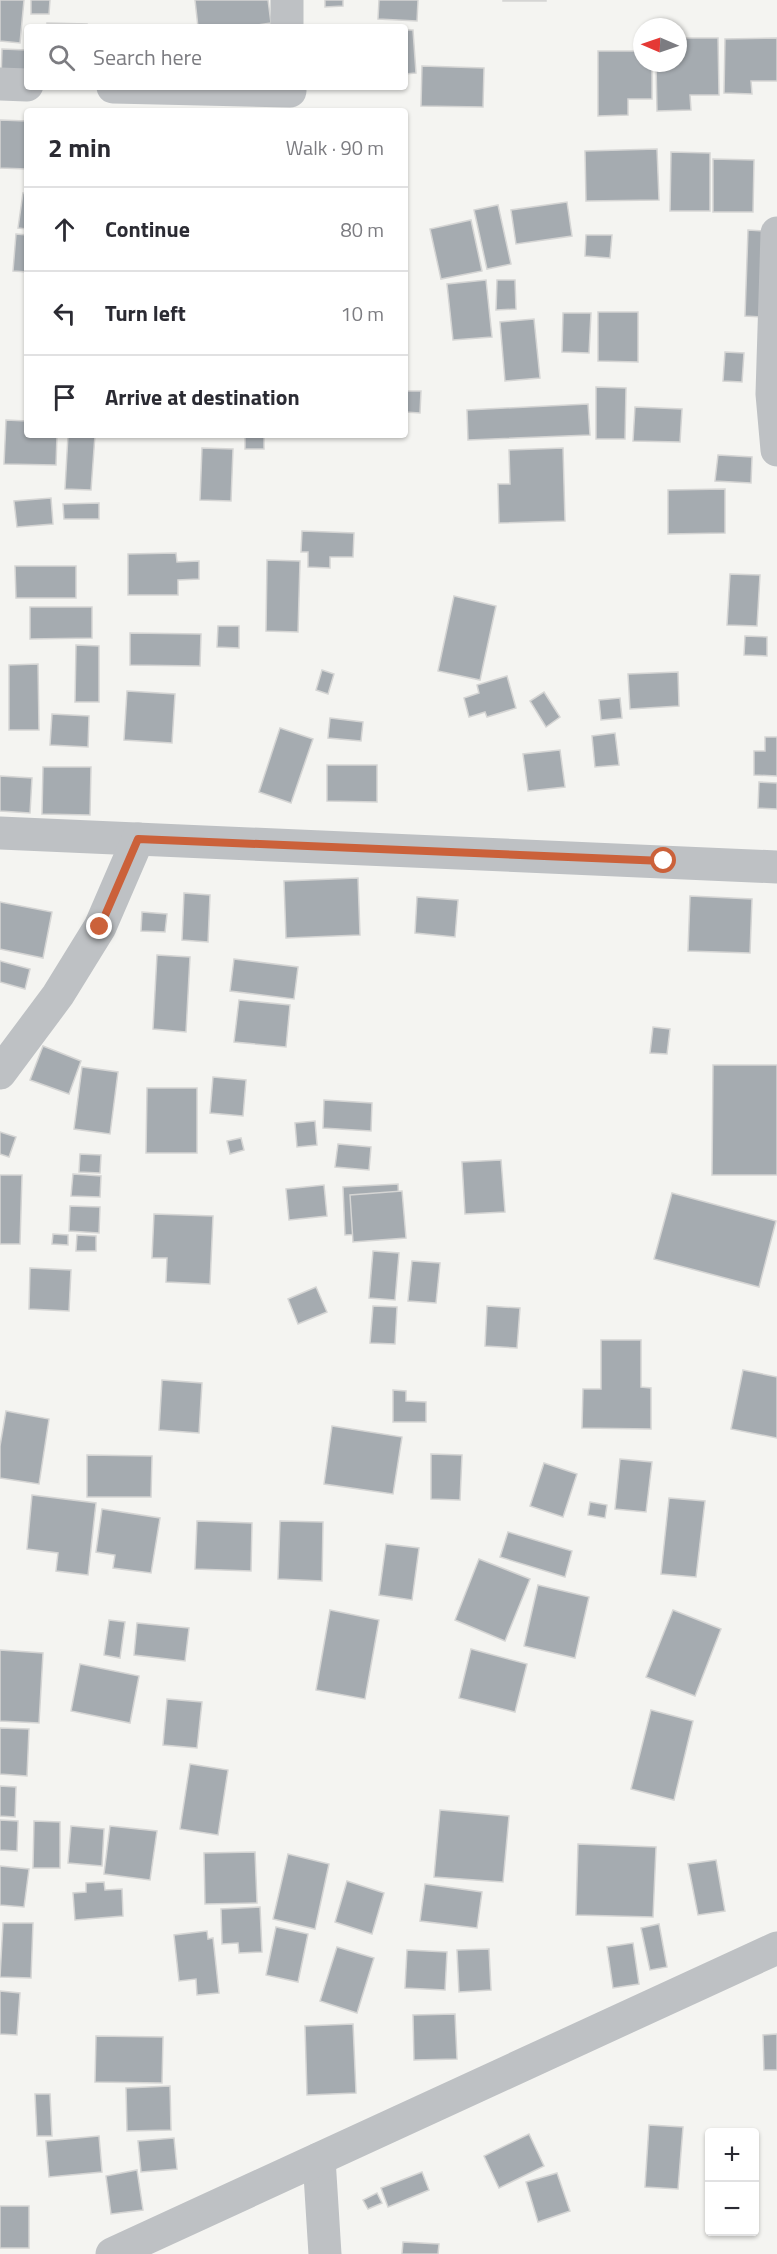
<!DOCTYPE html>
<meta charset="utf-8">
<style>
body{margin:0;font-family:"Titillium Web",sans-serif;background:#f7f7f7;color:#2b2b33}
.controls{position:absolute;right:18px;bottom:18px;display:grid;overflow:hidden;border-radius:6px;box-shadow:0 2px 4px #0004}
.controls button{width:54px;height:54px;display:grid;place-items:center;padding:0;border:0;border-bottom:2px solid #e1e1e2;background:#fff;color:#2b2b33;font:30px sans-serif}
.compass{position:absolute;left:633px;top:18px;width:54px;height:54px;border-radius:50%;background:#fff;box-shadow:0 2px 4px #0004;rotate:272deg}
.stop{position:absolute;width:18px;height:18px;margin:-14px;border:4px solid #cb613a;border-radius:50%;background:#fff}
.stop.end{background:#cb613a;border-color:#fff;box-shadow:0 2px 6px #0008}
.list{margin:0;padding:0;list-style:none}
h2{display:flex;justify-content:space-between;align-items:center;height:78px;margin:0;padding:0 24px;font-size:26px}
h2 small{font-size:20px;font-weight:400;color:#7c7c81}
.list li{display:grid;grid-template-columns:39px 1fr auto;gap:18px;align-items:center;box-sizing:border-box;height:84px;padding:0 24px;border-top:2px solid #e1e1e2}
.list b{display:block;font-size:22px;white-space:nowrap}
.list em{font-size:20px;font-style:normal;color:#7c7c81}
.icon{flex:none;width:33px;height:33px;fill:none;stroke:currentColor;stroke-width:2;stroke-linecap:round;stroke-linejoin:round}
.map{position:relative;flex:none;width:777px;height:2254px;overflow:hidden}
.search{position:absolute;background:#fff;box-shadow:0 2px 4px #0004;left:24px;top:24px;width:384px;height:66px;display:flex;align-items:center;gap:15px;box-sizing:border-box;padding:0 21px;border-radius:6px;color:#7c7c81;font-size:22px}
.panel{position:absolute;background:#fff;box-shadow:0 2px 4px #0004;left:24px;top:108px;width:384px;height:330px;border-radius:6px}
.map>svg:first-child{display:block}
</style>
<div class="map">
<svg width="777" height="2254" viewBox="0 0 777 2254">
<rect width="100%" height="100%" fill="#f4f4f1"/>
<g fill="#a5abb0" stroke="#d5d5d4" stroke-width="1.5">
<path d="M0 0H24L20 43 0 41Z"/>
<path d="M31 0H50L49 14H31Z"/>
<path d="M195 0H268L271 23 244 27H198Z"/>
<path d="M325 0H343V6L325 7Z"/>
<path d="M379 0H418L417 21 378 19Z"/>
<rect x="503" y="0" width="43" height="1"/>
<path d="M47 23 87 24V27H47Z"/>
<path d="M405 30H413L416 73 405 74Z"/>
<path d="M678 38H718L719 95H690L691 110 657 111 656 63H678Z"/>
<path d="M777 38V81H751L752 94 724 93 725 39Z"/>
<path d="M2 49 27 50V81L1 80Z"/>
<path d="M598 51H642V63H652V99H628V115L598 116Z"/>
<path d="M422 66 484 68 483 107 421 106Z"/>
<path d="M0 120 27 121V169L0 168Z"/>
<path d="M657 149 659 200 586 201 585 151Z"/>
<path d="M671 152 710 153V211H670Z"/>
<path d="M713 159 754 160 753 212H713Z"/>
<path d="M23 193 27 194V229L18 228Z"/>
<path d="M567 202 572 236 516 244 511 210Z"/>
<path d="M498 205 511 264 487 269 474 210Z"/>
<path d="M471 220 482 271 441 279 430 229Z"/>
<path d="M748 230 765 231 762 317 745 316Z"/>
<path d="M16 234 27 235V272L13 271Z"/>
<path d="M586 235H612L610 258 585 256Z"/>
<path d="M486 280 492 337 453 340 447 284Z"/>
<path d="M497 280H515L516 309 496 310Z"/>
<path d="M598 312H638V362L598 361Z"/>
<path d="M563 313H591L589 353 562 352Z"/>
<path d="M534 319 540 378 505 381 500 322Z"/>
<path d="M725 352 744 353 742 382 723 381Z"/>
<path d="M596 387 626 388 625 439H596Z"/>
<path d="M405 391H421L420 413 405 412Z"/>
<path d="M588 404 590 435 468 440 467 410Z"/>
<path d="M635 407 682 409 680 442 633 441Z"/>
<path d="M6 420 27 421V435H57L56 465 4 464Z"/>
<path d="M68 435H95L91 490 65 489Z"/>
<rect x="245" y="435" width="19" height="14"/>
<path d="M202 448 233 449 231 501 200 500Z"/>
<path d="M563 448 565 521 499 523 498 484H510L509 450Z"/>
<path d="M718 455 752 457 751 483 715 481Z"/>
<path d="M725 489V533L668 534V490Z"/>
<path d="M51 498 53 524 17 527 14 501Z"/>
<path d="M99 503V519H64L63 504Z"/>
<path d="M302 531 354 533 353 557H330V568L308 567V552H301Z"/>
<path d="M176 553 177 562 199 561V579L178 580V595H128V554Z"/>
<path d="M267 560 300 561 298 632 266 631Z"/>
<path d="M15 566H76V598H16Z"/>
<path d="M730 574 760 575 757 626 727 625Z"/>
<path d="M454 596 496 606 480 680 438 671Z"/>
<path d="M30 607H92V638L30 639Z"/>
<path d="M218 626H239V648L217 647Z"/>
<path d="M130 633 201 634 200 666 130 665Z"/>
<path d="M745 636 767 637V656L744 655Z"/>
<path d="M76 645 99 646V702H75Z"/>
<path d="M38 664 39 730H9V665Z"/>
<path d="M322 670 334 674 328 694 316 690Z"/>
<path d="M678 672 679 706 630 709 628 674Z"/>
<path d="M507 676 516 708 487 717 485 712 469 717 464 698 479 693 477 685Z"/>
<path d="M127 691 175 694 172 743 124 740Z"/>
<path d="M544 692 560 717 546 727 530 701Z"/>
<path d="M620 698 622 718 601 720 599 700Z"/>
<path d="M52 714 89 716 88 747 50 745Z"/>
<path d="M330 718 363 722 361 741 328 738Z"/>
<path d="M280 728 313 739 291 803 259 792Z"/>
<path d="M615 733 619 765 595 767 592 736Z"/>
<path d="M765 737H777V776L754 775V751H765Z"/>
<path d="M560 750 565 787 528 791 523 754Z"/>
<path d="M327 765H377V802L327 801Z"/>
<path d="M43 767H91L90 815 42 814Z"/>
<path d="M0 776 32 778 30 813 0 811Z"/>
<path d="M759 782 777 783V809L758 808Z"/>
<path d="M358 878 360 935 286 938 284 881Z"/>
<path d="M184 893 210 895 208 942 182 940Z"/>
<path d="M690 896 752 899 750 953 688 951Z"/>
<path d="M417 897 458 900 455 937 415 933Z"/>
<path d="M0 902 52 912 43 958 0 949Z"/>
<path d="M142 912 167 914 165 932 141 931Z"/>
<path d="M157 955 190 957 186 1032 153 1029Z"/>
<path d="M234 959 298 967 294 999 230 991Z"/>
<path d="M0 961 30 969 25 989 0 982Z"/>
<path d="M239 1000 290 1005 286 1047 234 1042Z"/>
<path d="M653 1027 670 1029 667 1054 650 1053Z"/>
<path d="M43 1046 81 1061 69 1094 30 1080Z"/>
<path d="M713 1065H777V1175H712Z"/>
<path d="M82 1067 118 1072 110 1134 74 1129Z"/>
<path d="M213 1077 246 1080 243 1116 210 1113Z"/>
<path d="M147 1088H197V1153H146Z"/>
<path d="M324 1100 372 1103 371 1131 323 1128Z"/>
<path d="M315 1121 317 1145 297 1147 295 1123Z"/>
<path d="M0 1132 16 1137 9 1157 0 1154Z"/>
<path d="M241 1138 244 1150 230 1154 227 1141Z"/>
<path d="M338 1144 371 1147 369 1170 335 1167Z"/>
<path d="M80 1154 101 1155 100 1173 79 1172Z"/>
<path d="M501 1160 505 1212 465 1214 462 1162Z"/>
<path d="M73 1174 101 1176 100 1197 71 1196Z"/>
<path d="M0 1175H22L20 1244H0Z"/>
<path d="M398 1184 400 1232 345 1235 343 1187Z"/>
<path d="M324 1185 327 1216 289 1220 286 1189Z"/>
<path d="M402 1191 406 1238 353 1242 350 1195Z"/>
<path d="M672 1193 776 1221 759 1287 654 1259Z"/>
<path d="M70 1206 100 1207 99 1233 69 1231Z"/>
<path d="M154 1214 213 1216 210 1284 166 1282 167 1258H152Z"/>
<path d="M53 1234 68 1235V1245L52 1244Z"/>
<path d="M77 1235 96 1236V1251H76Z"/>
<path d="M373 1251 399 1253 395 1300 369 1298Z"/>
<path d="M412 1261 440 1263 436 1303 408 1301Z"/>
<path d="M30 1268 71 1270 69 1311 29 1309Z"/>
<path d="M316 1287 327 1312 298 1324 288 1299Z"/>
<path d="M373 1306 397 1307 395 1344 370 1343Z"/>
<path d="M487 1306 520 1308 517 1348 485 1346Z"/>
<path d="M601 1340H641V1387L651 1388V1429L582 1428 583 1389H601Z"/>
<path d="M743 1370 777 1377V1438L731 1429Z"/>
<path d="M162 1380 202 1383 199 1433 159 1430Z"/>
<path d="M393 1390 406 1391V1401L426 1402V1422H393Z"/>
<path d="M6 1411 49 1419 39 1484 0 1478V1446Z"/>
<path d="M332 1426 402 1437 393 1494 324 1484Z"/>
<path d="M431 1454 462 1455 460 1500 431 1499Z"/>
<path d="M87 1455 152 1456 151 1497H87Z"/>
<path d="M620 1459 652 1462 646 1512 615 1509Z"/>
<path d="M544 1463 577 1474 563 1517 530 1506Z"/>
<path d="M32 1495 96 1503 88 1575 56 1571 58 1553 27 1549Z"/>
<path d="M669 1498 705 1501 696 1577 661 1574Z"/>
<path d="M590 1502 607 1505 605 1518 588 1515Z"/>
<path d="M102 1509 160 1518 151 1573 113 1568 115 1555 96 1552Z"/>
<path d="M197 1521 252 1523 251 1571 195 1569Z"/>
<path d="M280 1521 323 1522 322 1581 278 1579Z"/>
<path d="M508 1532 572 1551 565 1577 500 1557Z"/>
<path d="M386 1544 419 1548 412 1600 379 1595Z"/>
<path d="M479 1559 530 1579 505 1641 455 1620Z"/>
<path d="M538 1585 589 1597 575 1658 524 1646Z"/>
<path d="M330 1610 379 1620 365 1699 316 1690Z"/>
<path d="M673 1610 721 1629 695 1696 646 1677Z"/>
<path d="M109 1620 125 1622 120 1658 104 1655Z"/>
<path d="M137 1623 189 1628 185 1661 134 1655Z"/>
<path d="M471 1649 527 1664 515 1712 459 1698Z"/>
<path d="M0 1650 43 1653 39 1723 0 1721Z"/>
<path d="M80 1664 139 1676 130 1723 71 1711Z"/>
<path d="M167 1699 202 1702 197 1748 163 1745Z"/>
<path d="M651 1710 693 1721 674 1800 631 1789Z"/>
<path d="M0 1728 29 1729 27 1776 0 1774Z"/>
<path d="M190 1764 228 1770 218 1835 180 1829Z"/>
<path d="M0 1786 16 1787 15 1817 0 1816Z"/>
<path d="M440 1810 509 1816 503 1882 434 1877Z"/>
<path d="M0 1820 18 1821 17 1851 0 1850Z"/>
<path d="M34 1821 60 1822V1868H33Z"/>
<path d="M71 1826 104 1829 102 1866 68 1863Z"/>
<path d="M110 1826 157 1831 150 1880 104 1874Z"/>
<path d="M578 1844 656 1847 653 1917 576 1915Z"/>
<path d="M255 1852 257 1903 205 1904 204 1853Z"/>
<path d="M288 1854 329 1864 315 1929 273 1919Z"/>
<path d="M716 1860 725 1911 698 1915 688 1864Z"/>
<path d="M0 1866 29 1869 24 1907 0 1905Z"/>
<path d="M347 1881 384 1893 372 1934 335 1922Z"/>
<path d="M104 1882 105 1890 122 1889 123 1916 75 1920 73 1893 86 1892V1883Z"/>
<path d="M425 1884 482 1892 477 1928 420 1921Z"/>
<path d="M260 1907 262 1952 239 1953 238 1943 222 1944 221 1909Z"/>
<path d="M3 1923H33L31 1978 0 1977Z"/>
<path d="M659 1924 667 1967 650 1970 641 1928Z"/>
<path d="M276 1927 308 1934 298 1982 266 1975Z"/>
<path d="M207 1931 208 1939 213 1938 219 1993 197 1995 196 1979 179 1981 174 1935Z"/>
<path d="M633 1943 639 1984 613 1988 607 1947Z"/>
<path d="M337 1947 374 1958 357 2013 320 2001Z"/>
<path d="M489 1949 491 1990 459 1992 457 1950Z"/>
<path d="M407 1950 447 1952 445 1990 405 1988Z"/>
<path d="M0 1991 20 1993 17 2035 0 2034Z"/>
<path d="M455 2014 457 2059 414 2060 413 2015Z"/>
<path d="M353 2024 356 2093 307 2095 305 2026Z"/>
<path d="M777 2034V2070H764L763 2035Z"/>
<path d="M96 2036 163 2037 162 2083 95 2082Z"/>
<path d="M170 2086 171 2130 127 2131 126 2088Z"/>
<path d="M35 2094H50L52 2136H37Z"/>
<path d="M649 2125 683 2127 678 2189 645 2187Z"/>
<path d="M529 2134 544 2166 499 2188 484 2156Z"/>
<path d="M99 2136 102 2172 49 2177 46 2141Z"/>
<path d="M174 2138 177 2169 141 2172 138 2141Z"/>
<path d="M137 2170 143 2210 111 2214 106 2176Z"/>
<path d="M422 2172 429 2190 388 2207 381 2188Z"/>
<path d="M557 2173 570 2211 538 2222 526 2182Z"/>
<path d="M377 2193 382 2203 368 2209 363 2200Z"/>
<rect x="0" y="2206" width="29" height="42"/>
<path d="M403 2242 439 2244 438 2254H402Z"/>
</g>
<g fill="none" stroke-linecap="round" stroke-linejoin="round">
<g stroke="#bec1c4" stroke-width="33">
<path d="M287 0V27"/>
<path d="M0 84 27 85"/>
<path d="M113 87 290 91 289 87"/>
<path d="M777 233 772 394 777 450"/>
<path d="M0 833 777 867"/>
<path d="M0 1073 58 995 100 927 138 839"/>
<path d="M319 2159 325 2254"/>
<path d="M112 2254 777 1948"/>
</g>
</g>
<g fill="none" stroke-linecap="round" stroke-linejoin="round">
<path stroke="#cb613a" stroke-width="8" d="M100 927 138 839 664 861"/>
</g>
</svg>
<div class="controls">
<button>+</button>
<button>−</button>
</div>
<svg class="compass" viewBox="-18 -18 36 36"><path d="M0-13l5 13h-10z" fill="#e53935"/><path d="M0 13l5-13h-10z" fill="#7c7c81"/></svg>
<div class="stop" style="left:664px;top:861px"></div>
<div class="stop end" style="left:100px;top:927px"></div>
<div class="search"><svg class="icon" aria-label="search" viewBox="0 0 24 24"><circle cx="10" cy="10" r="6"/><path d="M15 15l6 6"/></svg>Search here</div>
<section class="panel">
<h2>2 min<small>Walk · 90 m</small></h2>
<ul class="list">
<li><svg class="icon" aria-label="ahead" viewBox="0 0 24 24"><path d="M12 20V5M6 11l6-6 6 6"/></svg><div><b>Continue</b></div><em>80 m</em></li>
<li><svg class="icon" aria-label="left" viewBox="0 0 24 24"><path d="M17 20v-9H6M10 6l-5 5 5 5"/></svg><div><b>Turn left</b></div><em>10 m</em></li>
<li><svg class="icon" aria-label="arrive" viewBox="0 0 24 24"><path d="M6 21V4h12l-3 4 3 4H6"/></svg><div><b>Arrive at destination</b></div></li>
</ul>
</section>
</div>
